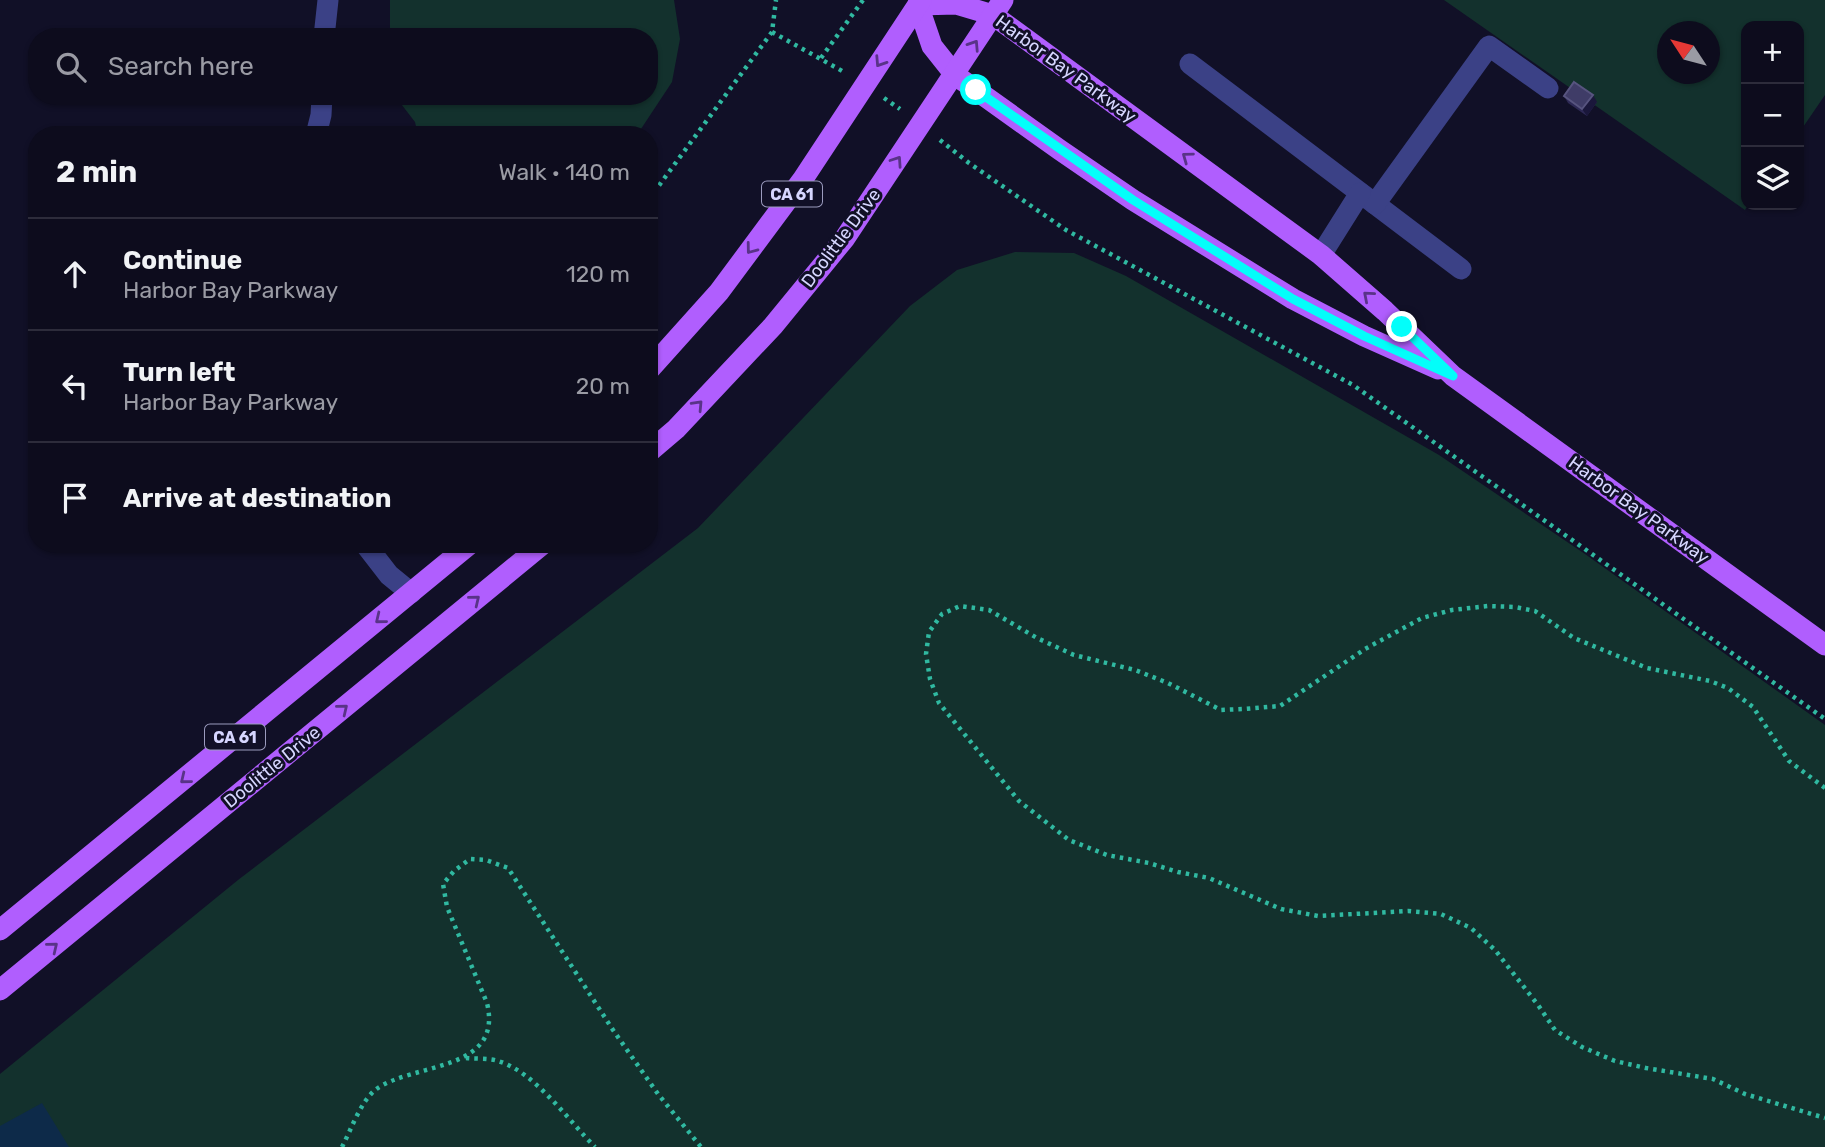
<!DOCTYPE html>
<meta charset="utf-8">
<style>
body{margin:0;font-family:Rubik,sans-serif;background:#161526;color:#f1f3f6}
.controls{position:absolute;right:21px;top:21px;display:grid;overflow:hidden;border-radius:14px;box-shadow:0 2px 5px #0004}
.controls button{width:63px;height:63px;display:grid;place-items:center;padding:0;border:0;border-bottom:2px solid #2d2c3b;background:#0d0c1d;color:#f1f3f6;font:35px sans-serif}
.compass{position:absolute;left:1657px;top:21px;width:63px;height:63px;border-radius:50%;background:#0d0c1d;box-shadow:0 2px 5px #0004;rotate:306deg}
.stop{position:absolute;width:21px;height:21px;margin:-16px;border:5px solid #03fefa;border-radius:50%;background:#fff}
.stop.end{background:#03fefa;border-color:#fff;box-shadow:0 2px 7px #0008}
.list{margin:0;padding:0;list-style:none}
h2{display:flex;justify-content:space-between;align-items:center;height:91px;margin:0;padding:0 28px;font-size:30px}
h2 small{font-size:23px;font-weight:400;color:#9a9ba4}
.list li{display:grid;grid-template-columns:46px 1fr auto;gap:21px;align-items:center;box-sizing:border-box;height:112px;padding:0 28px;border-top:2px solid #2d2c3b}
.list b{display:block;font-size:26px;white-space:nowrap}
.list p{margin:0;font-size:23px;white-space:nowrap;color:#9a9ba4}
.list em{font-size:23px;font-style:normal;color:#9a9ba4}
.icon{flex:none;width:38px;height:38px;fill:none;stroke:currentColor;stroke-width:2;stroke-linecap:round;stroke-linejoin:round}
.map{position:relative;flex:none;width:1825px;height:1147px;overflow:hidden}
.search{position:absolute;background:#0d0c1d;box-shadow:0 2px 5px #0004;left:28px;top:28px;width:630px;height:77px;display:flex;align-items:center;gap:18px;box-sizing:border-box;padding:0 24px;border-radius:28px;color:#9a9ba4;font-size:26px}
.panel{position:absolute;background:#0d0c1d;box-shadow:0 2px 5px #0004;left:28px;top:126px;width:630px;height:427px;border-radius:28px}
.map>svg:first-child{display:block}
</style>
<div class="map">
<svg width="1825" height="1147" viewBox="0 0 1825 1147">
<rect width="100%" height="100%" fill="#111027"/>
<g fill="#13312d" fill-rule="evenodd">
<path d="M390 0H674L680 39 672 82 637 135H418L415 122 395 96H649V37H390Z"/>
<path d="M1444 0H1825V95L1799 133V26H1746V205H1748L1745 210ZM1668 32H1710V74H1668Z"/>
<path d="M1015 252 1074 253 1126 276 1439 455 1585 554 1825 725V1147H0V1074L238 880 698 528 910 306 957 270Z"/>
</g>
<path fill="#0d2a49" d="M42 1103 69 1147H0V1126Z"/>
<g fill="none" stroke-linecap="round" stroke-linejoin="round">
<g stroke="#30b9a1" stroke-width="4.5" stroke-dasharray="3.5 5" stroke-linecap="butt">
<path d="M772 32 844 72"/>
<path d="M821 58 863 0"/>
<path d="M884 98 900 109"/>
<path d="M940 140 969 163 1066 230 1353 385 1825 719"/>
<path d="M649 199 772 32 776 0"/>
<path d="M1825 788 1789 761 1753 707 1728 688 1710 681 1647 668 1574 638 1535 611 1515 607 1488 606 1452 610 1422 618 1365 649 1280 706 1244 709 1221 710 1168 683 1135 670 1074 655 1037 638 989 610 960 606 942 614 929 632 926 654 930 679 939 703 1019 801 1069 840 1107 855 1149 863 1178 872 1209 878 1281 909 1318 916 1408 911 1441 914 1471 928 1495 950 1538 1005 1555 1030 1582 1047 1615 1061 1646 1068 1713 1079 1745 1094 1825 1118"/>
<path d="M466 1058C476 1059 489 1058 498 1061 535 1072 568 1120 595 1147"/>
<path d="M342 1147C351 1130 360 1103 375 1090 412 1062 504 1073 487 1003L447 907 443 884 454 871 470 859 486 860 508 868 613 1030 658 1094 701 1147"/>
</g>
<g stroke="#3b4186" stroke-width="21">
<path d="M324 37 328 0"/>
<path d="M1190 64 1461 269"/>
<path d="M316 135 321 115 322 96"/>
<path d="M1375 204 1489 46 1548 88"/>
<path d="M1321 255 1360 193"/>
<path d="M365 544 389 575 411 593"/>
</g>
<g stroke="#b05efe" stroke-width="21">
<path d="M918 5 956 4 993 15 1321 255 1385 311 1453 376 1825 645"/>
<path d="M918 5 932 46 955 75 1060 150 1133 200 1293 299 1364 336 1438 369"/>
<path d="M649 370 719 292 803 179 921 0"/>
<path d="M649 452 676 429 773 326 845 238 1003 0"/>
<path d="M0 930 470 544"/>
<path d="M0 990 543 544"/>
</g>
</g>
<path fill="#2d2955" d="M1564 96 1597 102 1587 116 1568 103Z"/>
<path fill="#1a173b" d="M1593 95 1597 102 1587 116 1582 109Z"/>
<path fill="#3f3c67" stroke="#57547f" stroke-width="2" d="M1574 82 1593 95 1582 109 1564 96Z"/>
<defs><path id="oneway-chevron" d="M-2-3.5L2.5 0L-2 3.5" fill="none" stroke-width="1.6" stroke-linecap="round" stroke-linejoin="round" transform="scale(1.75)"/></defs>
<g stroke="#593388">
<use href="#oneway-chevron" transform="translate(974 45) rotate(-57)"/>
<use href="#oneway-chevron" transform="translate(880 62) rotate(123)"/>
<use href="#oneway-chevron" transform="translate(1187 157) rotate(-144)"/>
<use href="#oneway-chevron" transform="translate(897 161) rotate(-56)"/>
<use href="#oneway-chevron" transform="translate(751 249) rotate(127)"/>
<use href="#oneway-chevron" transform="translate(1368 296) rotate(-139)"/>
<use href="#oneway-chevron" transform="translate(698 405) rotate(-47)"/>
<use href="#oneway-chevron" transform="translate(475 600) rotate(-39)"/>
<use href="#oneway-chevron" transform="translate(380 619) rotate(141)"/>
<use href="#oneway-chevron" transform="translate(343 709) rotate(-39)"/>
<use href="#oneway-chevron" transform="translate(185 779) rotate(141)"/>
<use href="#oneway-chevron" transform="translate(53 947) rotate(-39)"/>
</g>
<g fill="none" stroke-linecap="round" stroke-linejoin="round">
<path stroke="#03fefa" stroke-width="9" d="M976 90 1133 200 1293 299 1364 336 1453 376 1402 327"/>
</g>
<g text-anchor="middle" stroke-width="6" stroke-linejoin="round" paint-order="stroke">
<g fill="#111027" stroke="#9b9bbe" stroke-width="2">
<rect x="762" y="181.5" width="60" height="25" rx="5"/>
<rect x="205" y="724.5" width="60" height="25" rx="5"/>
</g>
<g font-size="16" font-weight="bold" fill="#d6d6ff">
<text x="792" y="200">CA 61</text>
<text x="235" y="743">CA 61</text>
</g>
<g font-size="18" fill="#d6d6ff" stroke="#111027">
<text transform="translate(1066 69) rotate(36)" y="6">Harbor Bay Parkway</text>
<text transform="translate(841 238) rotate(-53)" y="6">Doolittle Drive</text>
<text transform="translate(1639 510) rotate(36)" y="6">Harbor Bay Parkway</text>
<text transform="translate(272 767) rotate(-39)" y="6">Doolittle Drive</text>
</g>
</g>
</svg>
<div class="controls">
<button>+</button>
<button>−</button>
<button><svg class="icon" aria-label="layers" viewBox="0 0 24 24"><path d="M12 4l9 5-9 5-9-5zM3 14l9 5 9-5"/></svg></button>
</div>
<svg class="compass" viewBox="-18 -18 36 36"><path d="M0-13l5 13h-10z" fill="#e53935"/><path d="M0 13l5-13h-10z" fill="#9a9ba4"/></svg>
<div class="stop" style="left:976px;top:90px"></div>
<div class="stop end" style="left:1402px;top:327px"></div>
<div class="search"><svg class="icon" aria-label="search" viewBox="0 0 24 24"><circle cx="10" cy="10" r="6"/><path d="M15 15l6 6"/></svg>Search here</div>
<section class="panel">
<h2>2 min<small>Walk · 140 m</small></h2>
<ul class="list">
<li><svg class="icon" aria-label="ahead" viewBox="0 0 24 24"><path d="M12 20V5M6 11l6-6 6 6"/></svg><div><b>Continue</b><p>Harbor Bay Parkway</p></div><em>120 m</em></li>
<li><svg class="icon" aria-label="left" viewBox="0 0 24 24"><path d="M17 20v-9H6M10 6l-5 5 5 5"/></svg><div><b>Turn left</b><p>Harbor Bay Parkway</p></div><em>20 m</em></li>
<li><svg class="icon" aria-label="arrive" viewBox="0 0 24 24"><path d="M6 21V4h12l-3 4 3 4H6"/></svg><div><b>Arrive at destination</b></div></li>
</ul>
</section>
</div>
